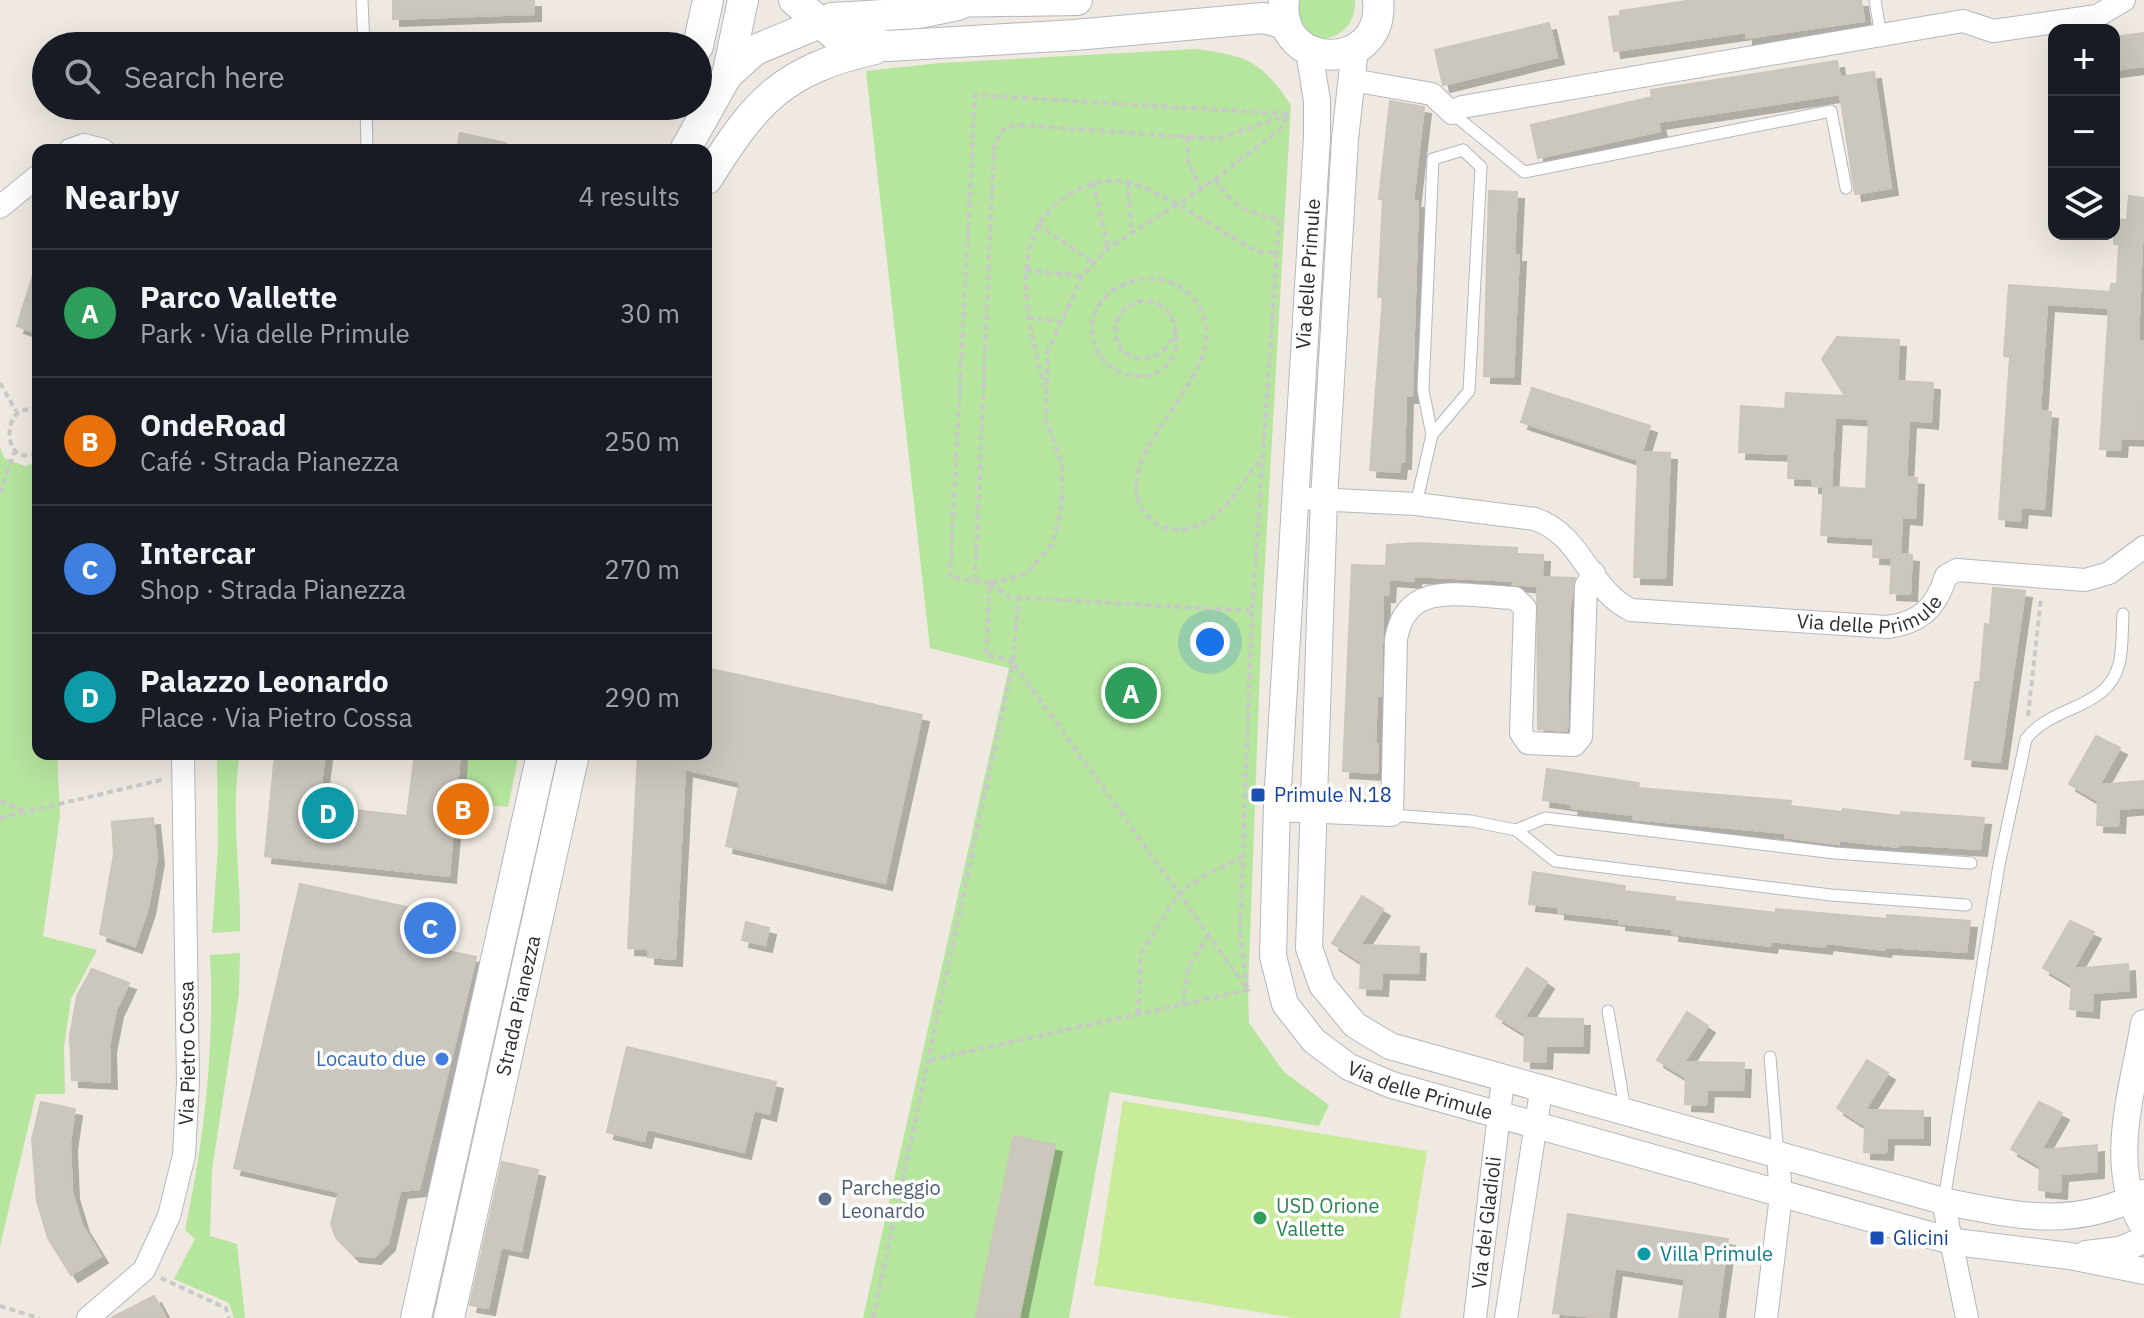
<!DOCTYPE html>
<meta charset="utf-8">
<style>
body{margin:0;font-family:"IBM Plex Sans",sans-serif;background:#242831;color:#f1f3f6}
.controls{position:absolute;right:24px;top:24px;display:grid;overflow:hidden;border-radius:16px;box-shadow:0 8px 32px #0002}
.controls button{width:72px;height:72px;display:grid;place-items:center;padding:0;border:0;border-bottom:2px solid #363941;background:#171b24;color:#f1f3f6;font:40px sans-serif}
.you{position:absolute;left:1210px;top:642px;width:28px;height:28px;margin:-20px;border:6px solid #fff;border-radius:50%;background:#1a73e8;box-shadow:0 0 0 12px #1a73e833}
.badge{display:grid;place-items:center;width:52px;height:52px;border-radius:50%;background:#4264fb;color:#fff;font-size:26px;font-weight:700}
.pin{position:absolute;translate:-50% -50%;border:4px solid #fff;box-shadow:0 2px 8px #0006}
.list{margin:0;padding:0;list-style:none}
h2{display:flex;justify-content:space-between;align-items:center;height:104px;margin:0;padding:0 32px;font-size:34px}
h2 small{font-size:26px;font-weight:400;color:#9ea1a6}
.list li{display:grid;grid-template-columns:52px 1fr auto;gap:24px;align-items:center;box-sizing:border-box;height:128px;padding:0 32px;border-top:2px solid #363941}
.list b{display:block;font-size:30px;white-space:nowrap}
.list p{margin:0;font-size:26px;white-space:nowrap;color:#9ea1a6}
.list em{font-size:26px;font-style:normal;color:#9ea1a6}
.icon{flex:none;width:44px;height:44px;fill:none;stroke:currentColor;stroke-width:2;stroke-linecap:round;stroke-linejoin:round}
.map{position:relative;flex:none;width:2144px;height:1318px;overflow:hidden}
.search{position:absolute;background:#171b24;box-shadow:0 8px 32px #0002;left:32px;top:32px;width:680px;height:88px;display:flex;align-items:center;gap:20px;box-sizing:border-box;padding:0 28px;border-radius:44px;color:#9ea1a6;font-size:30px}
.panel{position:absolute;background:#171b24;box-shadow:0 8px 32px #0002;left:32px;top:144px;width:680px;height:616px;border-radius:16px}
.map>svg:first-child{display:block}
</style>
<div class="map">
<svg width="2144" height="1318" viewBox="0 0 2144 1318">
<defs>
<filter id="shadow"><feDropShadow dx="7" dy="7" stdDeviation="0" flood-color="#0004"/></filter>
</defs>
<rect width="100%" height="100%" fill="#efe9e1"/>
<g fill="#b6e59e">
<path d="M1286 0H1355C1356 28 1335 43 1309 38Z"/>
<path d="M1196 49C1248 56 1260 60 1291 105L1262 615 1248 990 1249 1023 1284 1072 1329 1105 1319 1126 1110 1092 1069 1318H863L1009 668 930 648 866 71 940 63Z"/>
<path d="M0 447 4 458 25 466 38 462V754H57L60 816 43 936 97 950 71 999 64 1047 65 1094H36L0 1246Z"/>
<path d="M217 754H240C230 812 241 872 240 931L212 933 218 847Z"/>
<path d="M469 754H519L508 807 462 802Z"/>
<path d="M240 953 239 994 212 1170 210 1236 237 1244 245 1318H234L229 1303 174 1279 195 1239 185 1230C204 1142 215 1045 210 955Z"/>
</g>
<path fill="#c9ec9a" d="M1123 1101 1427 1151 1400 1318H1294L1094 1285Z"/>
<g fill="#cbc7bf" stroke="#cbc5ba" stroke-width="2" fill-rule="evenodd" filter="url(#shadow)">
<path d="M393 0H534V14L393 19Z"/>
<path d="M1693 0H1861L1864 21 1746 38V32L1614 51 1609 17 1620 16V11Z"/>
<path d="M1549 23 1557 57 1443 85 1435 50Z"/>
<path d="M2144 33V66L2114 70V37Z"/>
<path d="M1837 61 1840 77 1874 72 1891 188 1855 194 1840 94 1658 122 1660 131 1538 158 1531 125 1652 97 1651 90Z"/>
<path d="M1390 101 1424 107 1413 201H1418L1412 396H1406L1404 462H1400L1399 472 1370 470 1383 297H1378L1383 200 1379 199Z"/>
<path d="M460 133 506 143V150H457Z"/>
<path d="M1489 191 1517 192 1514 255H1519L1513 377 1484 376Z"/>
<path d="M2129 196 2144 198 2138 341H2144L2143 439 2121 438 2120 450 2100 449 2109 308 2047 304 2040 411 2051 412 2044 509 2021 507 2020 521 1999 519 2010 357 2004 356 2009 285 2110 292 2111 284H2117L2119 244H2114V219L2127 220Z"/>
<path d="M34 272 38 273V333L17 326Z"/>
<path d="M1837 337 1899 340 1897 381 1933 383 1931 422 1909 420 1906 477 1917 478 1915 518 1902 517 1900 554 1912 555 1910 594 1890 593 1892 558 1873 557 1874 538 1821 535 1824 487 1812 486V479L1788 478 1789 454 1739 452 1741 406 1785 409 1786 393 1845 396 1822 359ZM1835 417 1869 419 1866 489 1831 487Z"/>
<path d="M1532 388 1650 426 1642 452 1670 453 1665 578 1634 577 1638 460 1521 422Z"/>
<path d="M1416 543 1517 548V554L1543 555 1542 577 1575 578 1570 606 1567 731 1538 729 1537 586 1513 584 1514 581 1414 576V581L1389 579 1388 595H1383L1381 696H1377L1375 744H1378L1377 773 1343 771 1352 565 1386 566 1387 545Z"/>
<path d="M1993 588 2025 591 2000 762 1965 759 1975 682H1980L1985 624 1990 625Z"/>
<path d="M706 668 922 715 885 883 726 846 740 782 685 769 675 959 648 957V949L628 948 638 754H706Z"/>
<path d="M2096 736 2120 748 2099 785 2144 781V807L2119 809 2118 826 2097 825 2098 801 2069 784Z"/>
<path d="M275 754H325L318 806 407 816 415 754H460L449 876 265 856Z"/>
<path d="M1547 769 1639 783 1638 788 1791 801 1790 806 1842 812 1843 809 1901 816V812L1984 818 1980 849 1899 844 1898 847 1839 840V844L1785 837V833L1633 819V815L1571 808 1572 804 1543 800Z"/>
<path d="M153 818 157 857 148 908 135 946 100 934 114 854 112 822Z"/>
<path d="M1533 872 1625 886 1624 891 1675 897 1674 901 1776 913V909L1887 919V915L1970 921 1966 952 1885 947 1884 950 1826 943 1825 947 1771 941 1770 946 1672 934 1673 929 1619 923V919L1558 912V907L1529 904Z"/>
<path d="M300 884 425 911 420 945 476 957 419 1189 400 1191 388 1243 374 1257 353 1255 336 1238 331 1224 339 1192 234 1168Z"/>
<path d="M1362 896 1383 909 1360 945 1419 947 1418 973 1382 972 1381 989 1360 988 1361 962 1332 943Z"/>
<path d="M2070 921 2094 932 2073 969 2128 964 2129 990 2093 993 2092 1011 2070 1009 2072 985 2043 968Z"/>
<path d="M746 922 769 928 765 945 742 940Z"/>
<path d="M1527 968 1547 982 1524 1018 1583 1019 1582 1046 1546 1045 1545 1062 1524 1061 1525 1034 1496 1016Z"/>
<path d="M92 969 129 983 116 1010 109 1046 110 1082 72 1080 70 1036 77 996Z"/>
<path d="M1687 1012 1708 1026 1684 1062 1744 1063 1743 1090 1707 1089 1706 1105 1685 1104 1686 1078 1657 1060Z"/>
<path d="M627 1047 776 1082 769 1114 754 1110 744 1152 647 1129 644 1141 607 1132Z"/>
<path d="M1867 1060 1888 1073 1865 1110 1923 1111V1138L1887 1137 1886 1153 1864 1152 1865 1126 1837 1108Z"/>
<path d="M41 1102 75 1109 70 1143 72 1192 82 1225 101 1256 71 1275 48 1238 37 1201 32 1139Z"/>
<path d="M2039 1102 2062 1113 2041 1150 2097 1145V1171L2061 1174 2060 1192 2039 1190 2040 1166 2011 1149Z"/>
<path d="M1014 1136 1055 1145 1019 1318H976Z"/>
<path d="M502 1162 538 1170 521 1251 501 1247 488 1308 470 1305Z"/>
<path d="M1568 1214 1728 1239 1717 1318H1679L1685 1279 1615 1268 1608 1318 1553 1313Z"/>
<path d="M154 1296 166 1318H111Z"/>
</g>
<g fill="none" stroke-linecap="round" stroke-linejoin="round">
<defs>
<g id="service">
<path d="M362 0 364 46"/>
<path d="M1875 0 1881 36"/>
<path d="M366 106 367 150"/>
<path d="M1452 113 1524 172 1831 111 1846 188"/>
<path d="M1432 435 1469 391 1481 167 1463 150"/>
<path d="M1416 504 1432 435 1423 390 1433 159 1463 150"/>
<path d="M1392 815 1471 821 1516 830"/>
<path d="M1966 905 1831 895 1555 861 1516 830 1545 818 1835 853 1971 863"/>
<path d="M1608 1011 1625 1109"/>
<path d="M1770 1057 1778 1155"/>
<path d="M1944 1200 1999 865 2026 739C2051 705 2108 710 2119 664 2123 649 2122 630 2123 614"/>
</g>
<g id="minor">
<path d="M1352 80 1432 94 1452 113 1462 107 1963 21 1993 31 2097 16 2124 0"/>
<path d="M70 150 84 145 103 150"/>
<path d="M0 207 38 176"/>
<path id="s1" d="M1294 498 1416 504 1535 519C1582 535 1589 590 1631 610L1887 627C1920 623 1936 608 1946 576L1957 570 2085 580 2109 573 2144 547"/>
<path d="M1277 810 1392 815 1396 639C1407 577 1466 597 1515 598L1525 608 1521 733 1528 743 1574 745 1581 737 1586 586 1594 573"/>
<path d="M1943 1201 1967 1318"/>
<path id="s2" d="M88 1318 144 1270 169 1216 184 1155 188 1082 183 754"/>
<path id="s3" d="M1475 1318 1503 1080"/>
<path d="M1506 1318 1541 1091"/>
<path d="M1766 1318 1781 1196 1778 1155"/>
</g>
<g id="tertiary">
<path d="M1355 48 1345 139 1324 499 1309 948 1322 985 1355 1025 1390 1046 1943 1201C2017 1216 2074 1230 2144 1193"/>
<path id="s4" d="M1309 51 1317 101V137L1277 804 1273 956 1285 1004 1314 1041 1349 1067 1392 1085 1955 1242 2070 1256 2144 1271"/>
<path d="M2144 1023C2134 1087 2105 1168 2144 1227"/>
<path d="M2086 1254 2120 1250 2144 1240"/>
</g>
<g id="secondary">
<path d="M794 0 837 37 888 46 1075 35 1263 18 1286 24"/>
<path d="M1284 0C1275 73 1386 73 1378 0"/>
<path d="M939 2 1077 0"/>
<path d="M698 46 708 0"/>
<path d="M727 76 743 0"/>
<path d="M685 150 727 75 755 50 832 18 919 13 958 5"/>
<path d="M707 179C756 101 782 70 875 49"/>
<path d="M416 1318 542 754"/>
<path id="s5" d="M449 1318 574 754"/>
</g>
</defs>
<use href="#service" stroke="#b4b7c1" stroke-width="13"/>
<use href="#minor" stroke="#b4b7c1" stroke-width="24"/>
<use href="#tertiary" stroke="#b4b7c1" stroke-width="28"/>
<use href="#secondary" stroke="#b4b7c1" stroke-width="32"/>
<g stroke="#c9c9c9" stroke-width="4" stroke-dasharray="6 4" stroke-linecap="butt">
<path d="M1187 137 1188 162 1201 189"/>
<path d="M1215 179C1235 208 1246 212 1280 220L1277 252"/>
<path d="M1093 182 1108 248"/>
<path d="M1128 182 1132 234"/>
<path d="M1037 224 1094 263"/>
<path d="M1026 270 1082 276"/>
<path d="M1027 318 1061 321"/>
<path d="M1176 329C1157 386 1093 350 1123 311 1128 305 1136 302 1144 301 1190 300 1189 388 1129 375 1114 372 1104 363 1097 350 1090 335 1089 319 1099 305 1131 260 1203 275 1206 332 1210 390 1102 464 1147 515 1154 524 1167 530 1178 530 1192 529 1206 524 1217 514 1234 499 1247 475 1262 457"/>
<path d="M0 383 16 411"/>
<path d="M38 412C0 395 0 473 38 452"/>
<path d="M0 493 14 453"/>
<path d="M975 580 994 145 1004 129 1019 125 1217 139 1288 115"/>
<path d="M990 583 1009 597 1252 611 1277 252H1259C1222 234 1164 191 1128 182 1109 178 1091 183 1075 191 1002 229 1028 322 1044 386"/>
<path d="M991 583 1026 574 1053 543 1062 505V465L1046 419 1048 351 1082 276 1108 248 1206 186 1279 130 1289 116"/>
<path d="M2028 716 2041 598"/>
<path d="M0 801 24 811"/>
<path d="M0 818 165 779"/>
<path d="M1247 988 1240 933 1252 611"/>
<path d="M1183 1004 1188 967 1209 935"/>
<path d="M1138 1014 1141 954 1160 922 1179 893 1205 875 1241 858"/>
<path d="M930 1060 1248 990 1013 662 1019 597"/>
<path d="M161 1278 226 1308 229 1318"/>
<path d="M0 1306 39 1318"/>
<path d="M873 1318 1013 662 986 654 990 583 950 577 975 95 1291 114"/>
</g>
<use href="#service" stroke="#fff" stroke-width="11"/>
<use href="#minor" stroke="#fff" stroke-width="22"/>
<use href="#tertiary" stroke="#fff" stroke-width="26"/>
<use href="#secondary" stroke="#fff" stroke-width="30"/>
</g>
<g fill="#1a4fb4" stroke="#fff" stroke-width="3">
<rect x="1250" y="787" width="16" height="16" rx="4"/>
<rect x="1869" y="1230" width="16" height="16" rx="4"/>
</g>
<circle fill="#3f7fe0" stroke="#fff" stroke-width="3" cx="442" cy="1059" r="8"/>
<circle fill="#5c6f8a" stroke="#fff" stroke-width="3" cx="825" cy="1199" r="8"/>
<circle fill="#2e9e5b" stroke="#fff" stroke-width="3" cx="1260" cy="1218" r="8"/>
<circle fill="#0f9aa8" stroke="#fff" stroke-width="3" cx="1644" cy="1254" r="8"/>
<g text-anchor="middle" stroke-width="7" stroke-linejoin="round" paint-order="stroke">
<g font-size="20" fill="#2e2e2e" stroke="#fff">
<text transform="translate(1308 274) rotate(-86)" y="7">Via delle Primule</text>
<text dy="7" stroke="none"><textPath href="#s1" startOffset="618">Via delle Primule</textPath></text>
<text dy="7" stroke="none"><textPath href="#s5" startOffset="320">Strada Pianezza</textPath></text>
<text dy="7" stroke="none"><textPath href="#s2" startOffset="298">Via Pietro Cossa</textPath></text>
<text dy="7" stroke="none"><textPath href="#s4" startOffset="1122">Via delle Primule</textPath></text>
<text dy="7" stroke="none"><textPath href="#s3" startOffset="96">Via dei Gladioli</textPath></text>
</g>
<g font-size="20" fill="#164399" stroke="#fff" text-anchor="start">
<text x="1274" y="802">Primule N.18</text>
<text x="1893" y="1245">Glicini</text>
</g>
<g font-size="20" fill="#366cbe" stroke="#fff" text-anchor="end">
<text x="426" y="1066">Locauto due</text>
</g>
<g font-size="20" fill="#4e5e75" stroke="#fff" text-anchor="start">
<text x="841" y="1195">Parcheggio<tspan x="841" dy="23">Leonardo</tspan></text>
</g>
<g font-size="20" fill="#27864d" stroke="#fff" text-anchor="start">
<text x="1276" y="1213">USD Orione<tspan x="1276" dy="23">Vallette</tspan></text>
</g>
<g font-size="20" fill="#0d838f" stroke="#fff" text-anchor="start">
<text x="1660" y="1261">Villa Primule</text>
</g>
</g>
</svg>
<div class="controls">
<button>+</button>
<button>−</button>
<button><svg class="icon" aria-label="layers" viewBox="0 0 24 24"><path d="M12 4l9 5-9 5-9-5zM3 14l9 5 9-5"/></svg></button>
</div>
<div class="you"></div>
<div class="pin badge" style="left:1131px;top:693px;background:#2e9e5b">A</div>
<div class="pin badge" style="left:463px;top:809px;background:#e8710a">B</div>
<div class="pin badge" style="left:430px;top:928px;background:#3f7fe0">C</div>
<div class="pin badge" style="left:328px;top:813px;background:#0f9aa8">D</div>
<div class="search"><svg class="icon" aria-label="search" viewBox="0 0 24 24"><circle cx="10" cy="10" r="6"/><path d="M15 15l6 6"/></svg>Search here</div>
<section class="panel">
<h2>Nearby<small>4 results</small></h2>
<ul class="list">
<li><span class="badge" style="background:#2e9e5b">A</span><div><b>Parco Vallette</b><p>Park · Via delle Primule</p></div><em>30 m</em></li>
<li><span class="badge" style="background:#e8710a">B</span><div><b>OndeRoad</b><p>Café · Strada Pianezza</p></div><em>250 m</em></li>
<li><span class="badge" style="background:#3f7fe0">C</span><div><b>Intercar</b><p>Shop · Strada Pianezza</p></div><em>270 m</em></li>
<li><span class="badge" style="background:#0f9aa8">D</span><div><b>Palazzo Leonardo</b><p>Place · Via Pietro Cossa</p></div><em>290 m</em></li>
</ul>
</section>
</div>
